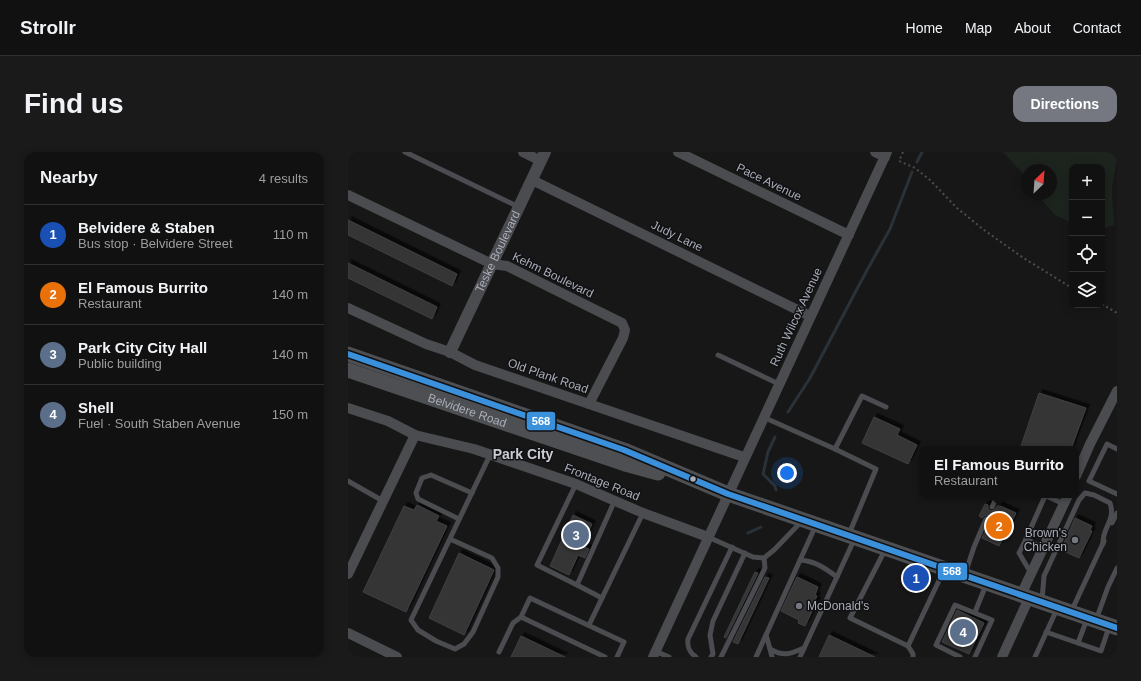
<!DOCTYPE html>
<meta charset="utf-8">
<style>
body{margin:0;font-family:Arial,sans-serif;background:#1a1a1a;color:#f1f3f6}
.controls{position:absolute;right:12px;top:12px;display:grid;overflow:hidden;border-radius:8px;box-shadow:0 2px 10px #0003}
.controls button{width:36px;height:36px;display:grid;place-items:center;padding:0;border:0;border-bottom:1px solid #303131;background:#111;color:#f1f3f6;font:20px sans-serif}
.compass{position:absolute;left:673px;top:12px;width:36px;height:36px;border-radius:50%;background:#111;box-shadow:0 2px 10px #0003;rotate:25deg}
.you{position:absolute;left:439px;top:321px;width:14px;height:14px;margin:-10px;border:3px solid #fff;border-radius:50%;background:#1a73e8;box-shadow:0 0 0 6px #1a73e833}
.badge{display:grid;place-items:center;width:26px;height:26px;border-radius:50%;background:#757880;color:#fff;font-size:13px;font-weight:700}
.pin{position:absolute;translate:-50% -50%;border:2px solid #fff;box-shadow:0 1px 4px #0006}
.popup{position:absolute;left:571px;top:294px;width:160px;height:52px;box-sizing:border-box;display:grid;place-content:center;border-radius:8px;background:#111;filter:drop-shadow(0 1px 3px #0005);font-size:13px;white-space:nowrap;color:#9c9d9f}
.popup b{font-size:15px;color:#f1f3f6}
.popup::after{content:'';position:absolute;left:50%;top:100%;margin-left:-8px;border:8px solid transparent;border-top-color:#111}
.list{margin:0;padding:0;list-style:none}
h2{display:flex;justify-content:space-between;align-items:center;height:52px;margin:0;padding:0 16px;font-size:17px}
h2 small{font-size:13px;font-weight:400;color:#9c9d9f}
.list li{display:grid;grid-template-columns:26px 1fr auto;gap:12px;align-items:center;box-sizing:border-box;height:60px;padding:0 16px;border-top:1px solid #303131}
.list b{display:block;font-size:15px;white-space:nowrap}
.list p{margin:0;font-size:13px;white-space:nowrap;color:#9c9d9f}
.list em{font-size:13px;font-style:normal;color:#9c9d9f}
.icon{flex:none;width:22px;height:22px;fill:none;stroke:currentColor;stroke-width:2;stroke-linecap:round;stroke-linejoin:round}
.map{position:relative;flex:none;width:769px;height:505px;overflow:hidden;border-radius:12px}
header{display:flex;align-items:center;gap:24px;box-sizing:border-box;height:56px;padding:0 20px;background:#111;border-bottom:1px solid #303131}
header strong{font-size:19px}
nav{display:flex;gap:22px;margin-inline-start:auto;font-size:14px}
.intro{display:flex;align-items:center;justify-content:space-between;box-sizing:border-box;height:96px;padding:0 24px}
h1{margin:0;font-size:28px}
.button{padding:10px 18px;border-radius:12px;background:#757880;color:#fff;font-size:14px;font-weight:700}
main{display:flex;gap:24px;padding:0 24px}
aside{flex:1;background:#111;border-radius:12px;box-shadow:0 2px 10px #0003}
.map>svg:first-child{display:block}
</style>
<header>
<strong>Strollr</strong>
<nav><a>Home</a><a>Map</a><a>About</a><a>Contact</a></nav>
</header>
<div class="intro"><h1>Find us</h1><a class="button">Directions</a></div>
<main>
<aside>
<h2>Nearby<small>4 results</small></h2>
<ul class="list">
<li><span class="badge" style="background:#1a4fb4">1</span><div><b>Belvidere &amp; Staben</b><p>Bus stop · Belvidere Street</p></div><em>110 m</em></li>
<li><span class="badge" style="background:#e8710a">2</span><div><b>El Famous Burrito</b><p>Restaurant</p></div><em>140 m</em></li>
<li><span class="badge" style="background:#5c6f8a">3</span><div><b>Park City City Hall</b><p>Public building</p></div><em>140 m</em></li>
<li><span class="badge" style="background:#5c6f8a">4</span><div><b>Shell</b><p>Fuel · South Staben Avenue</p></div><em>150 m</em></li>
</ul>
</aside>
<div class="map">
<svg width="769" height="505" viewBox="0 0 769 505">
<defs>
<filter id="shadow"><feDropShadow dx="3.5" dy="-3.5" stdDeviation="0" flood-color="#0009"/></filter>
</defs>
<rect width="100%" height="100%" fill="#171717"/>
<path fill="#1d241e" d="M655 0H769C769 13 765 25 764 38 764 50 766 61 766 73L754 77V15H724V71L707 63 688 42H703V18H679V26Z"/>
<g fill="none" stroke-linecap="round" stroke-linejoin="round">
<g stroke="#2a3239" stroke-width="3">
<path d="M569 10 574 0"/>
<path d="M440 260 462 226 518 120 542 77 564 20"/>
<path d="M427 285 420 300 415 322 427 334 428 338"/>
<path d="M400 381 413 375"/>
</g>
</g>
<g fill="#353536" stroke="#3f4043" filter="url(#shadow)">
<path d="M0 68 109 122 104 134 0 83Z"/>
<path d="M0 111 89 155 84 167 0 126Z"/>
<path d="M691 241 738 256 723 297H672Z"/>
<path d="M526 265 552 277 549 283 569 293 560 312 514 291Z"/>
<path d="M637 352 640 353V357L643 359 646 358 650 353 668 361 651 394 634 386 642 369 640 364 637 363 634 366 631 364Z"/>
<path d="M69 353 91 364 88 369 99 374 58 460 15 440 56 354 66 358Z"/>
<path d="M225 363 244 372 234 394 241 397 237 406 230 403 221 423 202 414Z"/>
<path d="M727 366 744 374 742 378 744 379 731 406 713 398Z"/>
<path d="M111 401 146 418 116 483 81 466Z"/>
<path d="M407 420 410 421 378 486 376 485Z"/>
<path d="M417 425 421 426 390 492 385 490Z"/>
<path d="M449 425 470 435 467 443 469 444 467 448 469 449 457 474 450 471 451 468 433 459Z"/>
<path d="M609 458 636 471 621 502 594 490Z"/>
<path d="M481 483 527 505H471Z"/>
<path d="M173 484 217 505H163Z"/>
</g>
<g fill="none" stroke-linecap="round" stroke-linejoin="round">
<g stroke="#4d4e52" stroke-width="2" stroke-dasharray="2 3" stroke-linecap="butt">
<path d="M555 0 551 9 567 16 582 28 609 56 636 78 674 105 724 136"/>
<path d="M754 152 769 161"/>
</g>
<g stroke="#4b4c50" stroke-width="5">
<path d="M57 0 171 55"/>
<path d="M370 203 431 232"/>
<path d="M415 265 487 297 528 317 501 382"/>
<path d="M487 297 514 244 538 255"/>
<path d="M769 297 759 292 741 329 769 342"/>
<path d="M0 329 35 349"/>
<path d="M228 332 189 413 229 433 267 348"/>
<path d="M696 343 716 352"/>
<path d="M644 355 650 343"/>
<path d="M111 367 70 347 68 341 74 326 83 323 124 341"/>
<path d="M764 371 769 361"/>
<path d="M360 385 405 405 416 406 426 398 453 370"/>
<path d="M102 387 144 406 150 416V425L125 480 116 492 107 497 88 489 70 478 63 468 142 303"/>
<path d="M678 387 671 401 683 421"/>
<path d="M695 396 678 387 697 344"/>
<path d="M537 398 502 466 560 494 596 418"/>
<path d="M452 408C467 409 477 416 489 425"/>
<path d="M617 422 626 395 638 367"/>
<path d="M229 433 254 446"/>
<path d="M694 448 696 424 731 348 737 341 746 343 762 351C768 369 754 375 755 392"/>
<path d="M627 460 638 433"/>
<path d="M723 460 756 389"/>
<path d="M748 468 760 435 769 416"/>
<path d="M241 473 295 361"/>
<path d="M698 480 753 499 761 475"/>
<path d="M418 483 422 497C436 505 442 502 456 496"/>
<path d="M730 491 739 467"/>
<path d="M560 494 565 502V505"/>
<path d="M422 497 424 505"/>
<path d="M307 499 321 505"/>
<path d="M151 500 165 471 173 465"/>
<path d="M257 505 173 465 182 446 276 490 269 505"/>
<path d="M348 505C341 500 339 495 340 487L384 395"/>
<path d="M363 505 365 502 362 483 365 469 397 401"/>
<path d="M373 505 417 416 416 406"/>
<path d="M408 505 468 373"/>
<path d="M452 505 506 388"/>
<path d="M612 505 588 493 607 453 644 468 627 505"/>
<path d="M687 505 709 457"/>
</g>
<g stroke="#4b4c50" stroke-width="10">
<path d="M175 0 193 9"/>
<path d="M330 0 501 83"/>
<path d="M527 0 537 5"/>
<path d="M184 28 462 164"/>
<path d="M0 43 144 112 159 114 274 171 277 178 275 186 241 252"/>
<path d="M0 156 78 192 102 200 127 213 396 305"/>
<path d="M0 256 40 269 67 283 126 297 228 332 295 361 360 385"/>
<path d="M728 324 742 292 769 239"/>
<path d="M0 422 67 283"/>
<path d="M673 443 720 343"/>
<path d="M0 481 49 505"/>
<path d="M305 505 539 0"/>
<path d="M654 505 681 446"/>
</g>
<path stroke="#4b4c50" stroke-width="12" id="s1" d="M102 200 197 0"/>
<g stroke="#4d4f52" stroke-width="15">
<path d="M0 202 276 298 380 342 769 476"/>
<path id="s2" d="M0 218 277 312 310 321"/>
</g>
<defs>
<path id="bus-1" d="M0 202 276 298 380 342 769 476"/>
</defs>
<use href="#bus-1" stroke="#111113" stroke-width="9"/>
<use href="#bus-1" stroke="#3a90db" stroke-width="6"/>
</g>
<circle fill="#a8adb8" stroke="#111113" stroke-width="1.5" cx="345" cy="327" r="3.5"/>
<g fill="#757880" stroke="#111113" stroke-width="1.5">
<circle cx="727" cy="388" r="4"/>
<circle cx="451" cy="454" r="4"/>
</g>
<g text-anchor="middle" stroke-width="3" stroke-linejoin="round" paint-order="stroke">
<g font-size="12" fill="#a8adb8" stroke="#111113">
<text transform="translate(421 30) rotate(26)" y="4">Pace Avenue</text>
<text transform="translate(329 84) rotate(26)" y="4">Judy Lane</text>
<text dy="4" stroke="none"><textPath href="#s1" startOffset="111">Teske Boulevard</textPath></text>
<text transform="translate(205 123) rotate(26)" y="4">Kehm Boulevard</text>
<text transform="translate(448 165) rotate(-65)" y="4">Ruth Wilcox Avenue</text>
<text transform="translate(200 224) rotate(19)" y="4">Old Plank Road</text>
<text dy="4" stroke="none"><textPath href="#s2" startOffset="126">Belvidere Road</textPath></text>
<text transform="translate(254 330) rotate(22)" y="4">Frontage Road</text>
</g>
<g font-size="12" fill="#a8adb8" stroke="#111113" text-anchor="end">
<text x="719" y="385">Brown's<tspan x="719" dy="14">Chicken</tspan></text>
<text x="459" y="458" text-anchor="start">McDonald's</text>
</g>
<g font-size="14" font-weight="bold" fill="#c9ccd4" stroke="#111113">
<text x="175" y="307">Park City</text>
</g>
</g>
<g stroke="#111113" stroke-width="1.5">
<rect x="178" y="259" width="30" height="20" rx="4" fill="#3a90db"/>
<rect x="589" y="410" width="31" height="19" rx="4" fill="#3a90db"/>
</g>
<g font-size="11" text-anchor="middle" font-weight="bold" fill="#fff">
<text x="193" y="273">568</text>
<text x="604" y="423">568</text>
</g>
</svg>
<div class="controls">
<button>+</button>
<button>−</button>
<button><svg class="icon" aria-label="locate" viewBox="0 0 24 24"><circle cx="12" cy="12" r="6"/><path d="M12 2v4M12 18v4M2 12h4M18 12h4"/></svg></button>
<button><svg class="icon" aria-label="layers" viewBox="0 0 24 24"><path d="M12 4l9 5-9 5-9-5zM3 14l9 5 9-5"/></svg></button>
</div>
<svg class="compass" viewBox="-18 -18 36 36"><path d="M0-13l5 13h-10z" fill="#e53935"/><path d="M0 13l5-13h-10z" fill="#9c9d9f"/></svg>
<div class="you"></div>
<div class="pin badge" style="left:568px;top:426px;background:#1a4fb4">1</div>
<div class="pin badge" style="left:651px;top:374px;background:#e8710a">2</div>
<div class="popup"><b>El Famous Burrito</b>Restaurant</div>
<div class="pin badge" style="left:228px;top:383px;background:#5c6f8a">3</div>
<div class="pin badge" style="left:615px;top:480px;background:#5c6f8a">4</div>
</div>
</main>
